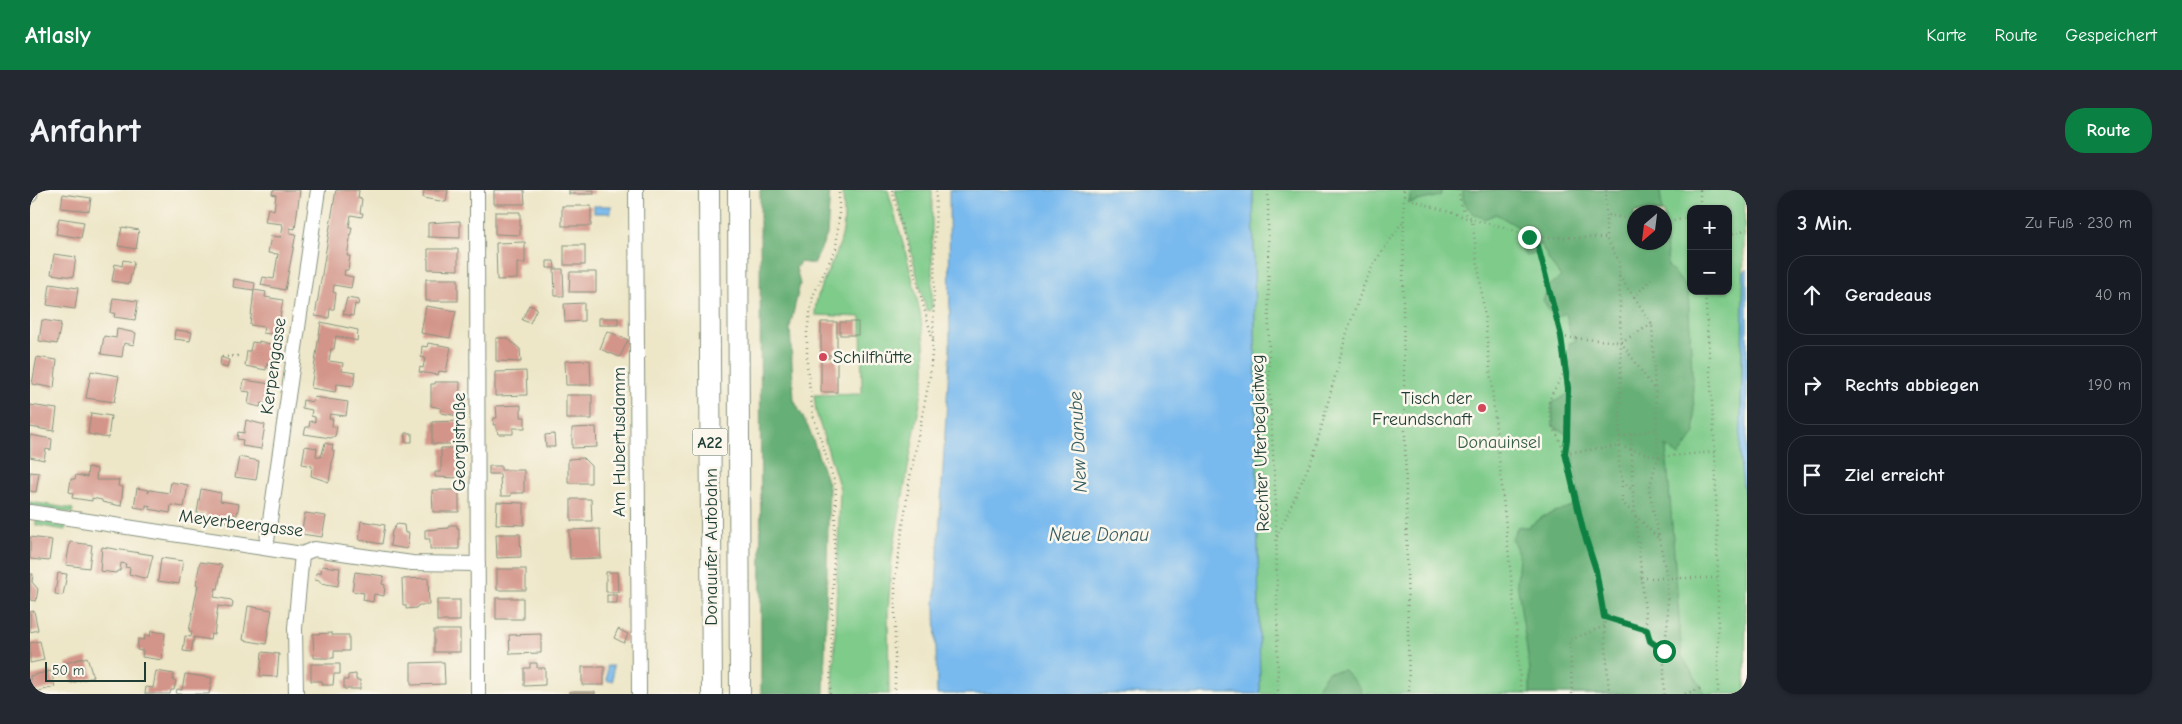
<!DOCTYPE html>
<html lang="de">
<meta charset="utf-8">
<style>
body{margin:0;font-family:"Comic Neue",sans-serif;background:#242831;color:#f1f3f6}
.controls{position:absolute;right:15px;top:15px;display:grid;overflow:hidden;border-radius:10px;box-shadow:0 1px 4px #0004}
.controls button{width:45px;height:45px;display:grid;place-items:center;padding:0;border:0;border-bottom:1px solid #363941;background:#171b24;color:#f1f3f6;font:25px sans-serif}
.compass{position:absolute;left:1597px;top:15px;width:45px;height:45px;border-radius:50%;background:#171b24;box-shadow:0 1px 4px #0004;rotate:208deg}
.scale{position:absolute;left:15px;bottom:12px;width:101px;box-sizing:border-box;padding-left:5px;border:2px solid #1f3d34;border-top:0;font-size:14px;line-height:18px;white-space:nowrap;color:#1f3d34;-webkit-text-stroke:4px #fbf7ec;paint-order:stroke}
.stop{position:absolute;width:15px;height:15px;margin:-11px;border:4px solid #0b8043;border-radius:50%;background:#fff}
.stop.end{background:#0b8043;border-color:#fff;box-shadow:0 1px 5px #0008}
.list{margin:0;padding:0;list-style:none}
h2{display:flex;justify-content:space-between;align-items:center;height:65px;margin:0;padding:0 20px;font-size:21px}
h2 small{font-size:16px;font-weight:400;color:#9ea1a6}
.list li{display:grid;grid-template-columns:32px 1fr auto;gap:15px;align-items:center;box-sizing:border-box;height:80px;margin:0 10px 10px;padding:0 10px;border:1px solid #363941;border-radius:20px}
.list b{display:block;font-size:19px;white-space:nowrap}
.list em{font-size:16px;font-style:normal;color:#9ea1a6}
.icon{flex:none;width:28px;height:28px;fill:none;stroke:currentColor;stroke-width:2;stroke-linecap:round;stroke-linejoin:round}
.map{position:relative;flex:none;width:1717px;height:504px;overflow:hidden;border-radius:20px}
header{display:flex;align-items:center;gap:30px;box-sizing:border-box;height:70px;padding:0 25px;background:#0b8043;color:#fff}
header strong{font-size:24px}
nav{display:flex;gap:28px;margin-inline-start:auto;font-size:18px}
.intro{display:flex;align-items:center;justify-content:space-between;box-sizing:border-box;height:120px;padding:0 30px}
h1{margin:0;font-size:35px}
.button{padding:12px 22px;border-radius:20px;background:#0b8043;color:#fff;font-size:18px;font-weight:700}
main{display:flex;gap:30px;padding:0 30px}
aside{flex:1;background:#171b24;border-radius:20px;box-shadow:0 1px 4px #0004}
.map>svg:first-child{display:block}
</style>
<header>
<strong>Atlasly</strong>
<nav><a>Karte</a><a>Route</a><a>Gespeichert</a></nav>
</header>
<div class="intro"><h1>Anfahrt</h1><a class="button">Route</a></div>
<main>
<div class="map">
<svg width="1717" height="504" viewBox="0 0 1717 504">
<rect width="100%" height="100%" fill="#fbf7ec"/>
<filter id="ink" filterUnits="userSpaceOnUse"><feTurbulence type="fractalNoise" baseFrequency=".02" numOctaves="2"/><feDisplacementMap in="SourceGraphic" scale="10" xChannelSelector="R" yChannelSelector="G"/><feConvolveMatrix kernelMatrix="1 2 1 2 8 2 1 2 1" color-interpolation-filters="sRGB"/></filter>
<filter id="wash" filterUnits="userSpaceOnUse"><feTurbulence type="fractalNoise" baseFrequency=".0096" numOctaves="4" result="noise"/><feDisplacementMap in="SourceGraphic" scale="20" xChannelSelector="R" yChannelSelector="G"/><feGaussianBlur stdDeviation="1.12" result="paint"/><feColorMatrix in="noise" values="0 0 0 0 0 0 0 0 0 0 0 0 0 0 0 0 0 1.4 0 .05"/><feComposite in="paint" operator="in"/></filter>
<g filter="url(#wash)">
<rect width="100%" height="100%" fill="#ede6c7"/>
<g fill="#7ecb8a" stroke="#4e845f" fill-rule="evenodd">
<path d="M813 0H858C874 61 897 122 895 185L862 366 858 422 859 504H803L810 299 786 222 784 205 832 204 831 127 785 125C785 94 809 70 813 40 815 27 813 13 813 0Z"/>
<path d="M865 0H902V118L899 121 896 120Z"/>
<path d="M1223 0H1715L1710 272 1717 324 1715 504H1230ZM1661 19H1698V101H1661ZM1604 22H1634V52H1604Z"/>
<path d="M0 312 43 319 42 323 0 316Z"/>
<path d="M6 330 36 335 35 340 6 335Z"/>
</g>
<g fill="#66af76" stroke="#427655">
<path d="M730 0H800L797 45 784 74 770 72 766 78 770 94 760 137 764 210 780 241 799 297 794 504H731Z"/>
<path d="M1381 0H1412L1410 6 1379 13Z"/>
<path d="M1433 0H1630L1632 22H1604V52H1634L1635 42 1638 76 1658 99 1665 243 1649 266 1636 256 1652 467 1676 504H1500V481L1487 392 1489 366 1482 348 1488 337H1498L1514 326 1550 313 1540 240 1536 244 1523 236 1522 213 1542 202 1539 153 1546 151 1540 142 1536 123 1524 128 1513 110 1519 96 1531 87 1520 72 1510 53 1502 65 1496 66 1490 55 1497 42 1466 24 1454 29C1441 23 1431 15 1433 0Z"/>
<path d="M1314 480 1330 497 1332 504H1284L1285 500 1298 482Z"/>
</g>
<g fill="#79baee" stroke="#4c7c91">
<path d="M919 0H1223L1230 504H907L905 414 920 158Z"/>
<rect x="564" y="16" width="17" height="7"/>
<path d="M1717 79V324L1710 272 1714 82Z"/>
<rect x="577" y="476" width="6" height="15"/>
</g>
<g id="blocks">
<g fill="#d39489">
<path d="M243 0H270L265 39 260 38V43L266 44 255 100 231 95 233 87 244 89 248 64 238 63 241 46 251 47 253 37 252 34 235 32 238 18 244 20 246 5 242 4Z"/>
<path d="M306 0H329L328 8 332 9 330 23H333L332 27 321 25 319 37H322L317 66H320L318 80H315L314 85 323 87 321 98 304 95 303 102 306 103 304 119H300L299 128 285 126Z"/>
<path d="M394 0H418L416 12 393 8Z"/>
<path d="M464 0H494L495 14H464Z"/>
<rect x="539" y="0" width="25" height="4"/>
<path d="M33 4 61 8 59 21 31 18Z"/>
<rect x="532" y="16" width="29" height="20"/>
<path d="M465 22H490V45L465 44Z"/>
<path d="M29 28 54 32 51 48 26 44Z"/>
<path d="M430 31V48L398 47V33Z"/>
<path d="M92 37 109 40 106 59 88 56Z"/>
<path d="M495 52V73H487V89L467 90 466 53Z"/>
<rect x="534" y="55" width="21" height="20"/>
<path d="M398 59H428V80L398 79Z"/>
<path d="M24 64 46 67 43 87 21 84Z"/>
<path d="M93 70 104 72 99 94 82 91 85 74 92 76Z"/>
<path d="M517 71H524L525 78H517Z"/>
<path d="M524 79H533L534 106H525Z"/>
<path d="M540 82H566V102H539Z"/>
<path d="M204 89 225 93 224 100 236 102 235 107 253 110 247 145 233 143 234 137 220 135 224 100 203 97Z"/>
<rect x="396" y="89" width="32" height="22"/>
<path d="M20 94 48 98 45 119 17 115Z"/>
<path d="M83 108 108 111 105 130 84 127 85 123H81Z"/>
<path d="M317 108 329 110 328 115 325 114 323 126 313 124Z"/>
<path d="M554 113V131L535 132 534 114Z"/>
<path d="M499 115 507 118 500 133 492 130Z"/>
<path d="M396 116 426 121 420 148 391 143Z"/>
<rect x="569" y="128" width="19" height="7"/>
<path d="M12 130 31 133 27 154 9 151Z"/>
<path d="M291 132 328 140 327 151 306 146 304 159H301L299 171 313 173 312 181 326 183 323 196 307 194 305 202 281 198Z"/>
<path d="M791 132H807V159H804V165H791Z"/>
<rect x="810" y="132" width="18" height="13"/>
<path d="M87 139 106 143 104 155 94 153 92 167 71 164 74 146 86 148Z"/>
<path d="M145 140 162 142 160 151 144 149Z"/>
<path d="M577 141 598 150 590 167 570 159Z"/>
<path d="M466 148H477L490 159 491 172 466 171Z"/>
<path d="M229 151 247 156 243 174 237 173 236 180 215 176 217 161H220L222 152 229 153Z"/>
<path d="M398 153 421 157 416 182 409 181 408 185 389 182 390 177 393 178 395 168 391 167 392 156 397 157Z"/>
<path d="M7 167 27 170 24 198 2 194Z"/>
<path d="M191 167 199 170 197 178 190 176Z"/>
<rect x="791" y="168" width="16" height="34"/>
<path d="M560 170 561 195H536L535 171Z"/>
<path d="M61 181 89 186 84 212 56 208Z"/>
<path d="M496 181 497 205 465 206V182Z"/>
<path d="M214 190 241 194 238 214 231 213 230 217 218 214 220 202 212 201Z"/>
<path d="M405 192H430L429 226 411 223V218L401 216V194H405Z"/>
<rect x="536" y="205" width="26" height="24"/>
<path d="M284 207 318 212 316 226 300 224 299 229H303L302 236 307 237 305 246 301 248 274 244 276 237H279L280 231 285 232V227L281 226 282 220 272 218 273 210 283 212Z"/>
<path d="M0 215 27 219 24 241 0 237Z"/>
<path d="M491 215V227H495V238H483V244H468L466 235H463L464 228H467L466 216Z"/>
<path d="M61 223 81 226 78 248 58 244Z"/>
<path d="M216 230 235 235 231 259 212 256 213 250 207 249 208 242 214 243Z"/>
<path d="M430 231V254H402V232Z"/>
<path d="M566 237 567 257 542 258V238Z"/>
<path d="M376 243H382V252H375Z"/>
<path d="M524 244 525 257H516L515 245Z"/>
<path d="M0 245 22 249 21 260 16 259 14 270 0 267Z"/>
<path d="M295 253 303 255 302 260 304 261 299 292 281 286 282 276 272 274 275 256 287 258 286 266 291 267Z"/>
<path d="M411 258H427V264H429V288L405 287V282H411Z"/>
<path d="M209 267 229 271 226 290 205 287Z"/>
<path d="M553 268 561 276V293H538V269Z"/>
<path d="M459 276H471V280H494V303H481V306H471L470 284H459Z"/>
<path d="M58 277 67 279 66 290H89L88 296 93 297 91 316 72 312V310L62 308V311L42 308 43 303 39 302 41 289H45L46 285 57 287Z"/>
<path d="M0 282 9 283 6 302 0 301Z"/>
<path d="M141 292 158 295 154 317 141 315 140 323 119 319 120 316 116 315V319L104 317 107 298 119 300 118 303 120 300 139 303Z"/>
<path d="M171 299 191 303 190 311 209 314 207 325H204L203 333 176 328V324L167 323Z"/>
<path d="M402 300H429V322H403Z"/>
<path d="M541 309H561L562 331H541Z"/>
<path d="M467 312 494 313V335L466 334Z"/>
<path d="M275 323 296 326 292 347 271 344Z"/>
<path d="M331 331 355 335 352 354 329 350Z"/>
<path d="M367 334 374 335 375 343H379L377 359 360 356 362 341Z"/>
<path d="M419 335H427V338H429V359H400V349H395V340L419 338Z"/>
<path d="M570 339 571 368 540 369 539 340Z"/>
<path d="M466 344H490L491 367 467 368Z"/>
<path d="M0 347 22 350 19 371 0 369Z"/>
<path d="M40 352 62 355 59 378 36 375Z"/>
<path d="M72 357 123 365 117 389 99 384 100 378 95 377 96 374 91 373 90 381H87L86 383 70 381Z"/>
<path d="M131 368 153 371 149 394 128 391Z"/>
<path d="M170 372 192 375 188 399 186 398 184 407 201 410 203 412 202 418 188 416 184 445 181 444 180 450 164 447 161 462 153 461 155 446 161 447 162 441H159L168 395H166Z"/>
<path d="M292 376 310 378 308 396 290 393V391L285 390 286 383H291Z"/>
<rect x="467" y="379" width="29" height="21"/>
<path d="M325 382 354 386 352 394 355 395 354 406 344 404 343 412 333 410 334 403 322 401Z"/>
<path d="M576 382H587L588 402H576Z"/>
<path d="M28 383 37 384 33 405 25 404Z"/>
<path d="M0 384H3L2 392 8 399 6 411 0 410Z"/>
<path d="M398 388 399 415H389L386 418 376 419V415H373L372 389Z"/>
<rect x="577" y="405" width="10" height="8"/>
<rect x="466" y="408" width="27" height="21"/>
<rect x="407" y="410" width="23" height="21"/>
<path d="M218 416 242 420 236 454 213 450Z"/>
<path d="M4 421 8 440 0 442V422Z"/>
<path d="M588 439 598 444 594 453 584 448Z"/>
<rect x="404" y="440" width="26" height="22"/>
<path d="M121 441 135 443 132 470 112 467 113 461 107 460 108 449 114 450 115 445 120 446Z"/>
<path d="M302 443V445H319V461H304V468H284L283 444Z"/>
<path d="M511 444V463L480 464 479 445Z"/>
<path d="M10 451 14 470 0 473V453Z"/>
<path d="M232 462 249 464 247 487 230 486Z"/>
<path d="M57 467 63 487 42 493 36 473Z"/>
<path d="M414 472 415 494 381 495V473Z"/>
<path d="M500 473H507V478H515V495L494 496V478H500Z"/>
<path d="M281 474H310V484H304L303 495H293L292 491H281Z"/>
<rect x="552" y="477" width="22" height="18"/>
<path d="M21 481 25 497 1 503 0 486Z"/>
<path d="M126 481 144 484 143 490 146 491 144 500H141L140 504H115L116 497 123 498Z"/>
<path d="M155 484 182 488 179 504H146L147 499 152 500Z"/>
<path d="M326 484V490H330V499H314V490H318V485Z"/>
<rect x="539" y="502" width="26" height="2"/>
</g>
</g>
</g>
<g filter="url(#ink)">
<use href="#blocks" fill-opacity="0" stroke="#86927e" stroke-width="1"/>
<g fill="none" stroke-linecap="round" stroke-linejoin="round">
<defs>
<g id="minor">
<path d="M447 0 448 504"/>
<path d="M606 0 609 504"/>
<path d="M0 5 1 0"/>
<path d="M0 322 272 364 284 359 382 373 448 374"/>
<path d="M236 358 288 0"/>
<path d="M266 504 265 438 272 364"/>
</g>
<g id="highway">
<path d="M679 0 682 504"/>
<path d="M708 0 710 504"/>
</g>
</defs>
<use href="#minor" stroke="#86927e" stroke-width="16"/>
<use href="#highway" stroke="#86927e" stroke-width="22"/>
<g stroke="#86927e" stroke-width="2.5" stroke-dasharray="1 4" stroke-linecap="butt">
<path d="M862 0 903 151 906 0"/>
<path d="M1238 0 1239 194 1246 315 1248 504"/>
<path d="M1374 0 1373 114 1379 504"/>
<path d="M1429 0C1429 30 1446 31 1470 36 1485 40 1497 46 1508 56L1531 147 1537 198V249L1535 263 1553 340 1566 379 1574 427 1579 504"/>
<path d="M1576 0V48L1589 71 1591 168 1589 273 1592 290 1603 301 1617 441 1620 451 1634 461V504"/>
<path d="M1670 0V19"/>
<path d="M1716 0 1717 13"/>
<path d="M1374 6C1396 16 1420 21 1442 30L1454 120 1487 446 1491 504"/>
<path d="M1578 25 1604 30"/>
<path d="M1634 33 1661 27"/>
<path d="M1698 46 1717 39"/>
<path d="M1499 47 1576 48"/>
<path d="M1589 86 1604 107 1621 89"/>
<path d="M1675 101 1685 262 1688 388V504"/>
<path d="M1604 107 1622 134 1628 267 1619 299 1637 388 1638 430 1634 461"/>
<path d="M1531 147 1591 152 1624 199"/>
<path d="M1591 152 1622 134"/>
<path d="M192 167 209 166"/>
<path d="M244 178 236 177 249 179"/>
<path d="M1534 180C1531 191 1521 202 1519 213 1516 230 1530 247 1535 263L1589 256 1628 267 1685 262"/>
<path d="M1601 244 1603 299"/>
<path d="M1590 247 1627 239"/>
<path d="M1592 291V312L1628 348"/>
<path d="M1247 347 1284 264 1317 142 1333 97 1343 75 1373 31"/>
<path d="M1611 388H1688"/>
<path d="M1574 427 1617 441"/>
<path d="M800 504 806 297 783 225 777 176V141L783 106 806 58 809 27V0"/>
<path d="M865 504V389L880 287 900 186 903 151"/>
<path d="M1542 504 1540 450 1575 436"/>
<path d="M1655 504 1672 498"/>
</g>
<use href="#minor" stroke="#fff" stroke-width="14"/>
<use href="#highway" stroke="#fff" stroke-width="20"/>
</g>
</g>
<g fill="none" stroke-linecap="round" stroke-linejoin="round" filter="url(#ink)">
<path stroke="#0b8043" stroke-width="6" d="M1499 47 1508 56 1531 146 1538 198 1537 249 1535 263 1553 340 1566 380 1574 427 1617 440 1620 451 1634 461"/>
</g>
<g fill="#d1495b" stroke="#fbf7ec" stroke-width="2">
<circle cx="793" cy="167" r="5"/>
<circle cx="1452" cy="218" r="5"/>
</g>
<g text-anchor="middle" stroke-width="5" stroke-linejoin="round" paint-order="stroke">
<rect fill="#fbf7ec" stroke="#61756b" stroke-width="1" x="662.5" y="238.5" width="35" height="27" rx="4"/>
<g font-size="16" font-weight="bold" fill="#1f3d34">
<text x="680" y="258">A22</text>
</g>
<g font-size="18" fill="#1f3d34" stroke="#fbf7ec" text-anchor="start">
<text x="803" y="173">Schilfhütte</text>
<text x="1442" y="214" text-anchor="end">Tisch der<tspan x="1442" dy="21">Freundschaft</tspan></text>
</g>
<g font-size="18" fill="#1f3d34" stroke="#fbf7ec">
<text transform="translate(243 176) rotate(-82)" y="6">Kerpengasse</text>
<text transform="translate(429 252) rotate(-90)" y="6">Georgistraße</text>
<text transform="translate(589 252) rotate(-90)" y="6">Am Hubertusdamm</text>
<text transform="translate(1230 253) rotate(-92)" y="6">Rechter Uferbegleitweg</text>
<text transform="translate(211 333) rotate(7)" y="6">Meyerbeergasse</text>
<text transform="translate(681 357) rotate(-90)" y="6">Donauufer Autobahn</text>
</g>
<g font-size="18" fill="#37604a" stroke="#fbf7ec">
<text x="1469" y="258">Donauinsel</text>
</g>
<g font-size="19" font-style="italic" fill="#365c62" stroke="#fbf7ec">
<text transform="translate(1047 252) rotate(-93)" y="7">New Danube</text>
<text x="1069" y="351">Neue Donau</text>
</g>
</g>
</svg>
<div class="controls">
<button>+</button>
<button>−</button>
</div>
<svg class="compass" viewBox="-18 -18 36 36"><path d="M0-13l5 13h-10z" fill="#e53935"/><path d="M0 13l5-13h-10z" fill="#9ea1a6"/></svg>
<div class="scale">50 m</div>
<div class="stop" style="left:1634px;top:461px"></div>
<div class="stop end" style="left:1499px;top:47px"></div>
</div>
<aside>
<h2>3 Min.<small>Zu Fuß · 230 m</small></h2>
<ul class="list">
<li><svg class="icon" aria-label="ahead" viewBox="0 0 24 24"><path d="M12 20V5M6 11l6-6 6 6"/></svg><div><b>Geradeaus</b></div><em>40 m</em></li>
<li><svg class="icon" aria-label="right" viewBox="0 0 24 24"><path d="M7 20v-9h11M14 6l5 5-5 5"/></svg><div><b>Rechts abbiegen</b></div><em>190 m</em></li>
<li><svg class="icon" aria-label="arrive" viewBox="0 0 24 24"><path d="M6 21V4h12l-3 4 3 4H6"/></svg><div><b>Ziel erreicht</b></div></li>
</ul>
</aside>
</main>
